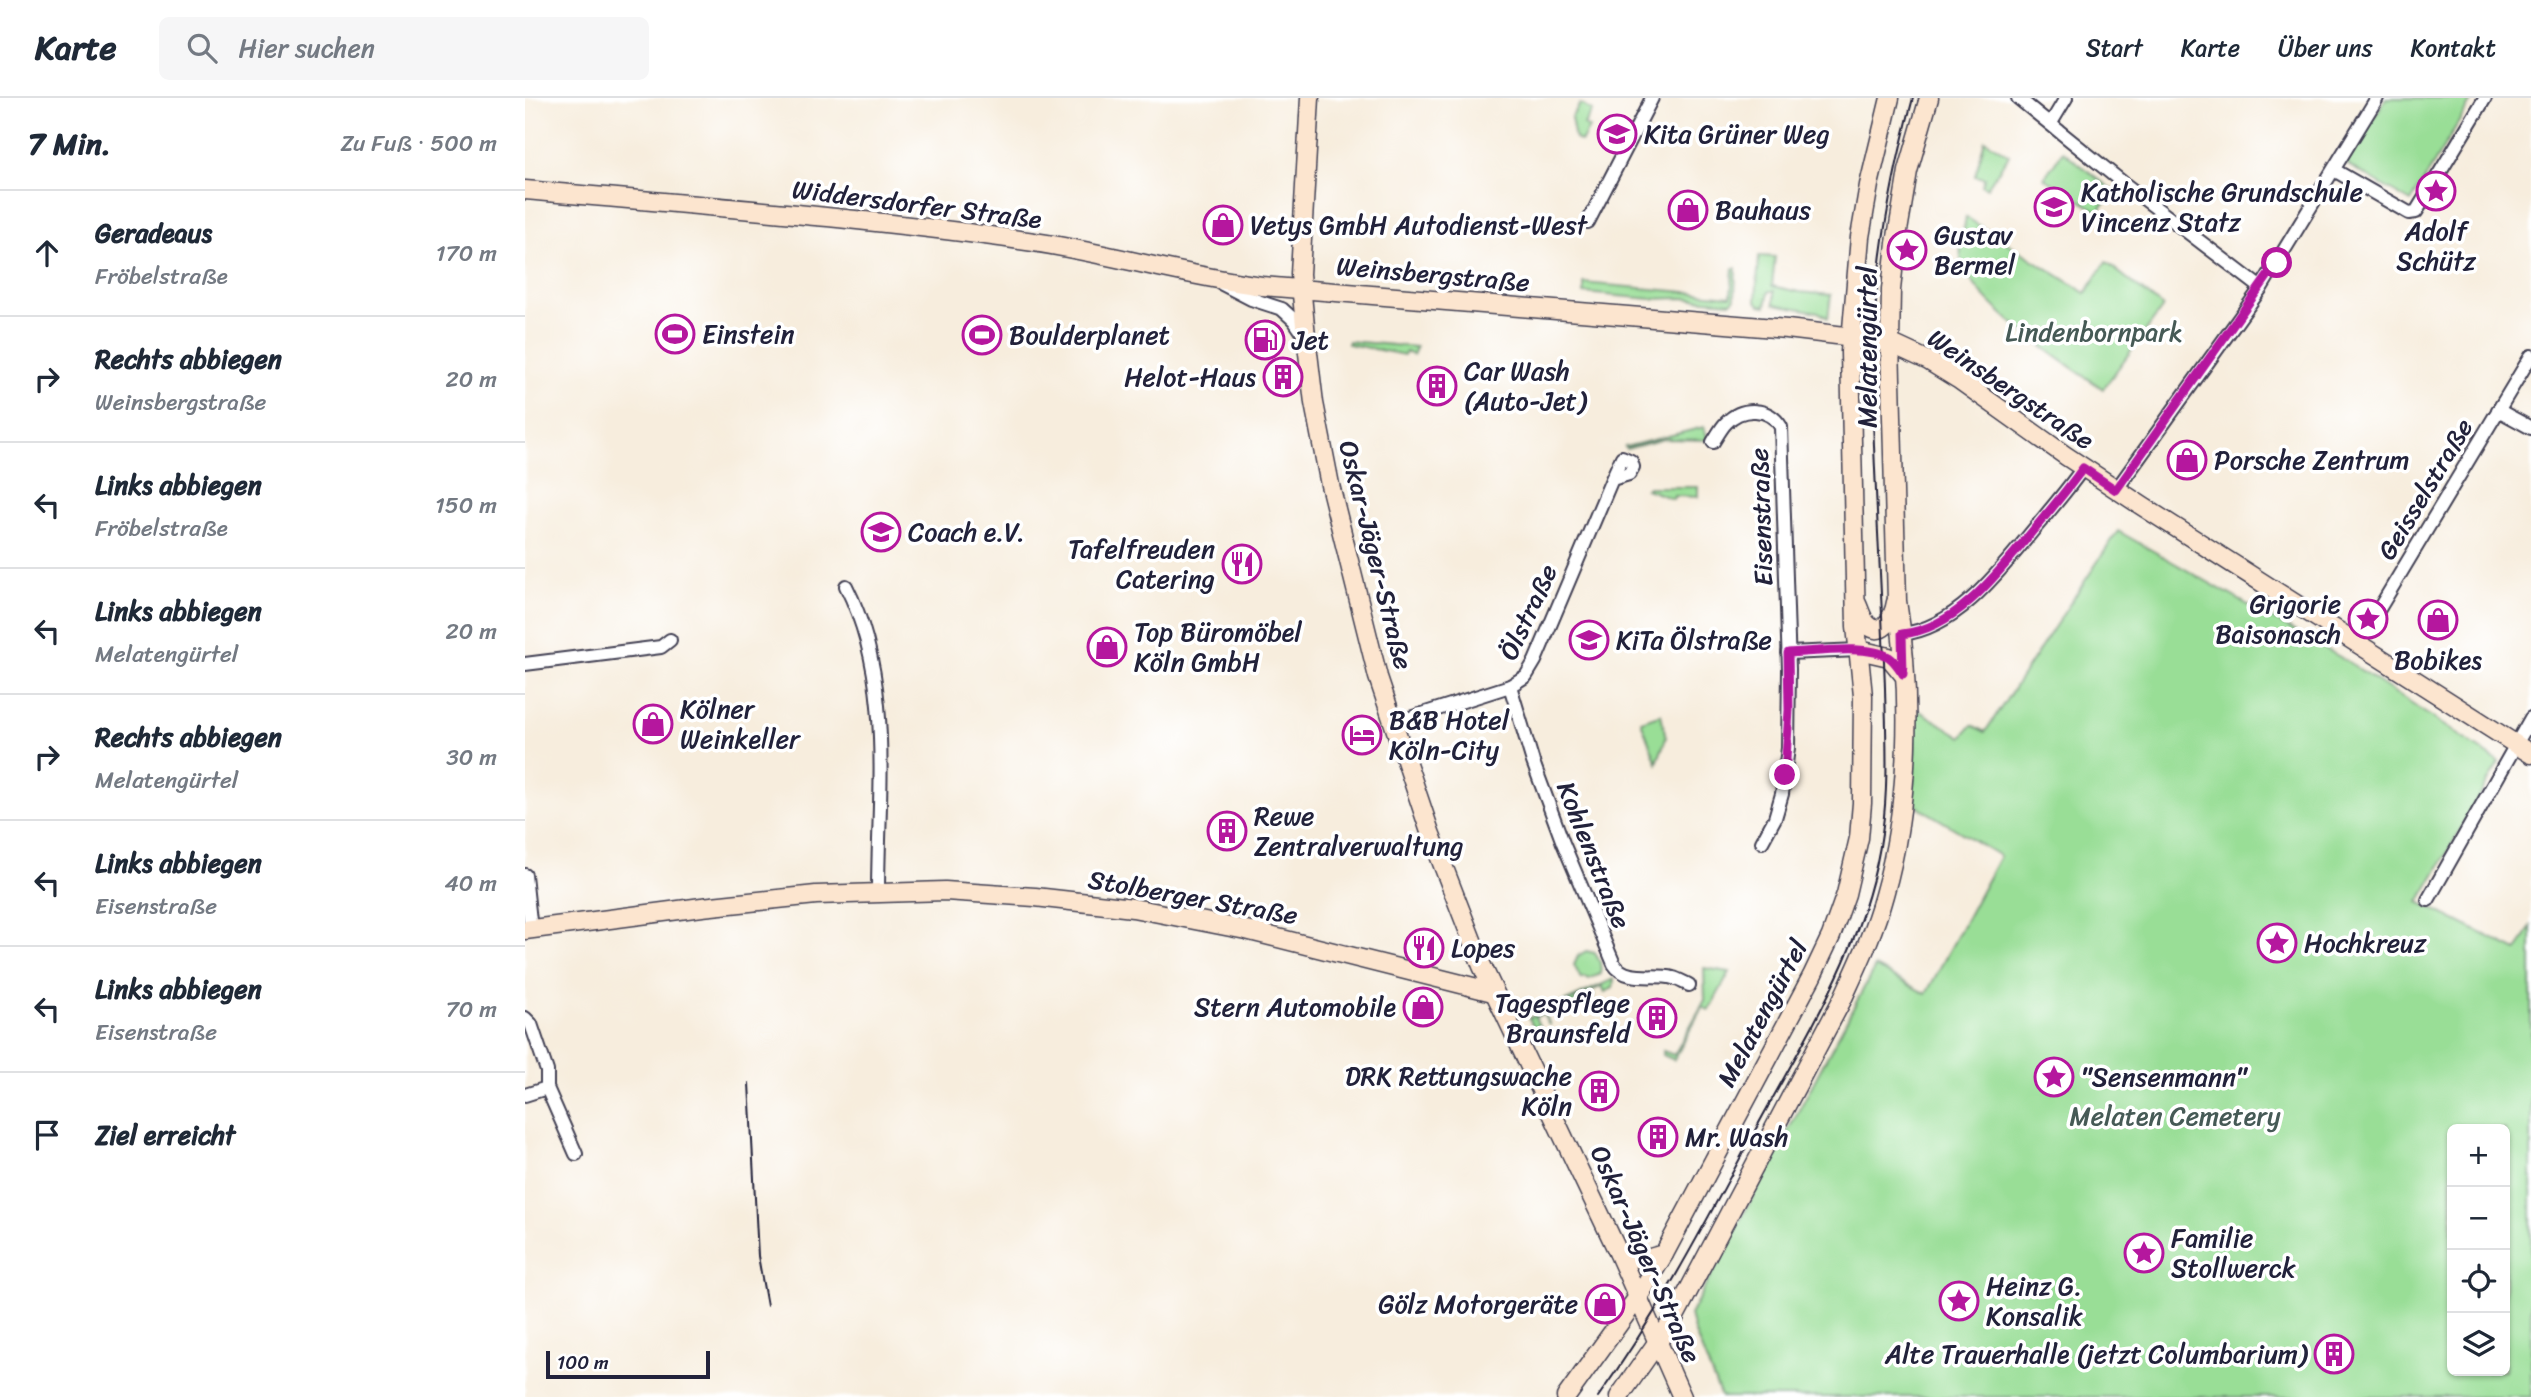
<!DOCTYPE html>
<html lang="de">
<meta charset="utf-8">
<style>
body{margin:0;font-family:Sriracha,sans-serif;background:#f6f6f7;color:#1f2937}
.controls{position:absolute;right:21px;bottom:21px;display:grid;overflow:hidden;border-radius:10px;box-shadow:0 2px 5px #0004}
.controls button{width:63px;height:63px;display:grid;place-items:center;padding:0;border:0;border-bottom:2px solid #e0e1e3;background:#fff;color:#1f2937;font:35px sans-serif}
.scale{position:absolute;left:21px;bottom:18px;width:164px;box-sizing:border-box;padding-left:7px;border:4px solid #22223b;border-top:0;font-size:19px;line-height:24px;white-space:nowrap;color:#22223b;-webkit-text-stroke:5px #fff;paint-order:stroke}
.stop{position:absolute;width:21px;height:21px;margin:-16px;border:5px solid #b5179e;border-radius:50%;background:#fff}
.stop.end{background:#b5179e;border-color:#fff;box-shadow:0 2px 7px #0008}
.list{margin:0;padding:0;list-style:none}
h2{display:flex;justify-content:space-between;align-items:center;height:91px;margin:0;padding:0 28px;font-size:30px}
h2 small{font-size:23px;font-weight:400;color:#747a83}
.list li{display:grid;grid-template-columns:46px 1fr auto;gap:21px;align-items:center;box-sizing:border-box;height:126px;padding:0 28px;border-top:2px solid #e0e1e3}
.list b{display:block;font-size:26px;white-space:nowrap}
.list p{margin:0;font-size:23px;white-space:nowrap;color:#747a83}
.list em{font-size:23px;font-style:normal;color:#747a83}
.icon{flex:none;width:38px;height:38px;fill:none;stroke:currentColor;stroke-width:2;stroke-linecap:round;stroke-linejoin:round}
.map{position:relative;flex:none;width:2006px;height:1299px;overflow:hidden}
header{display:flex;align-items:center;gap:42px;box-sizing:border-box;height:98px;padding:0 35px;background:#fff;border-bottom:2px solid #e0e1e3}
header strong{font-size:33px}
nav{display:flex;gap:38px;margin-inline-start:auto;font-size:24px}
.search{width:490px;height:63px;background:#f6f6f7;display:flex;align-items:center;gap:18px;box-sizing:border-box;padding:0 24px;border-radius:10px;color:#747a83;font-size:26px}
main{display:flex}
aside{flex:1;background:#fff}
.map>svg:first-child{display:block}
</style>
<header>
<strong>Karte</strong>
<div class="search"><svg class="icon" aria-label="search" viewBox="0 0 24 24"><circle cx="10" cy="10" r="6"/><path d="M15 15l6 6"/></svg>Hier suchen</div>
<nav><a>Start</a><a>Karte</a><a>Über uns</a><a>Kontakt</a></nav>
</header>
<main>
<aside>
<h2>7 Min.<small>Zu Fuß · 500 m</small></h2>
<ul class="list">
<li><svg class="icon" aria-label="ahead" viewBox="0 0 24 24"><path d="M12 20V5M6 11l6-6 6 6"/></svg><div><b>Geradeaus</b><p>Fröbelstraße</p></div><em>170 m</em></li>
<li><svg class="icon" aria-label="right" viewBox="0 0 24 24"><path d="M7 20v-9h11M14 6l5 5-5 5"/></svg><div><b>Rechts abbiegen</b><p>Weinsbergstraße</p></div><em>20 m</em></li>
<li><svg class="icon" aria-label="left" viewBox="0 0 24 24"><path d="M17 20v-9H6M10 6l-5 5 5 5"/></svg><div><b>Links abbiegen</b><p>Fröbelstraße</p></div><em>150 m</em></li>
<li><svg class="icon" aria-label="left" viewBox="0 0 24 24"><path d="M17 20v-9H6M10 6l-5 5 5 5"/></svg><div><b>Links abbiegen</b><p>Melatengürtel</p></div><em>20 m</em></li>
<li><svg class="icon" aria-label="right" viewBox="0 0 24 24"><path d="M7 20v-9h11M14 6l5 5-5 5"/></svg><div><b>Rechts abbiegen</b><p>Melatengürtel</p></div><em>30 m</em></li>
<li><svg class="icon" aria-label="left" viewBox="0 0 24 24"><path d="M17 20v-9H6M10 6l-5 5 5 5"/></svg><div><b>Links abbiegen</b><p>Eisenstraße</p></div><em>40 m</em></li>
<li><svg class="icon" aria-label="left" viewBox="0 0 24 24"><path d="M17 20v-9H6M10 6l-5 5 5 5"/></svg><div><b>Links abbiegen</b><p>Eisenstraße</p></div><em>70 m</em></li>
<li><svg class="icon" aria-label="arrive" viewBox="0 0 24 24"><path d="M6 21V4h12l-3 4 3 4H6"/></svg><div><b>Ziel erreicht</b></div></li>
</ul>
</aside>
<div class="map">
<svg width="2006" height="1299" viewBox="0 0 2006 1299">
<rect width="100%" height="100%" fill="#fff"/>
<filter id="ink" filterUnits="userSpaceOnUse"><feTurbulence type="fractalNoise" baseFrequency=".0143" numOctaves="2"/><feDisplacementMap in="SourceGraphic" scale="14" xChannelSelector="R" yChannelSelector="G"/><feConvolveMatrix kernelMatrix="1 2 1 2 8 2 1 2 1" color-interpolation-filters="sRGB"/></filter>
<filter id="wash" filterUnits="userSpaceOnUse"><feTurbulence type="fractalNoise" baseFrequency=".00686" numOctaves="4" result="noise"/><feDisplacementMap in="SourceGraphic" scale="28" xChannelSelector="R" yChannelSelector="G"/><feGaussianBlur stdDeviation="1.57" result="paint"/><feColorMatrix in="noise" values="0 0 0 0 0 0 0 0 0 0 0 0 0 0 0 0 0 1.4 0 .05"/><feComposite in="paint" operator="in"/></filter>
<g filter="url(#wash)">
<rect width="100%" height="100%" fill="#f7eddd"/>
<g fill="#99de96" stroke="#5e8068" stroke-width="2" fill-rule="evenodd">
<path d="M1861 0H1948L1886 104 1821 66Z"/>
<path d="M1055 6 1067 13 1059 27 1064 30 1056 44 1050 41 1046 20Z"/>
<path d="M1460 42 1484 57 1462 90 1457 87 1460 80 1450 78Z"/>
<path d="M1538 53 1587 92 1574 114 1519 80Z"/>
<path d="M1441 119 1561 195 1581 164 1638 209 1578 291C1540 265 1454 209 1438 167 1432 154 1439 133 1441 119Z"/>
<path d="M1234 158 1250 159 1247 188 1274 194 1306 197 1303 220 1293 214 1249 206V193H1244L1241 208 1235 207 1231 202Z"/>
<path d="M1208 170H1211L1210 200 1206 204 1156 200 1126 201 1059 195V185L1206 198Z"/>
<path d="M823 243 891 249 892 248 888 257 881 254 879 257 823 246Z"/>
<path d="M1179 329 1183 342 1139 341 1101 351 1100 349Z"/>
<path d="M1123 389H1173V399L1149 398 1148 401 1121 391Z"/>
<path d="M1593 433 1822 563 1974 664 1894 804 1992 853 2006 828V1299H1196L1169 1233 1165 1217 1350 869 1401 896 1475 758 1392 708 1387 707 1390 661 1388 609 1437 639 1447 627 1460 634ZM1927 1031H1980V1273H1927Z"/>
<path d="M1136 616 1141 640 1132 665 1116 623Z"/>
<path d="M1061 853 1070 855 1075 864 1076 876 1064 881 1060 879 1056 881 1049 867 1053 858Z"/>
<path d="M1179 870 1205 874 1184 912 1177 909 1149 962 1138 957V953L1149 957 1180 902Z"/>
<path d="M1089 881 1088 890 1080 894 1077 888 1066 893 1069 899 1066 900 1063 895 1049 902 1051 908 1048 909 1045 903 1030 910 1033 916 1030 918 1027 912 1020 915 1025 928 1018 916 1010 919 1016 932 1015 933 1012 928 1009 930 1004 920Z"/>
</g>
</g>
<g filter="url(#ink)">
<g fill="none" stroke-linecap="round" stroke-linejoin="round">
<defs>
<g id="street">
<path d="M1493 0 1597 84 1736 190"/>
<path d="M1526 25 1541 0"/>
<path d="M1809 72 1884 115 1891 114 1960 0"/>
<path d="M1063 124 1127 0"/>
<path d="M697 186 726 201 757 211 769 222 780 238"/>
<path d="M1973 312 2006 330"/>
<path d="M1188 344C1192 338 1196 330 1201 325 1217 308 1245 309 1256 329L1264 571 1263 650 1257 696 1250 720 1237 744"/>
<path d="M1591 392 1736 190 1852 0"/>
<path d="M321 488C369 583 353 693 353 795"/>
<path d="M1377 536C1433 530 1477 470 1510 430 1527 410 1543 391 1558 370"/>
<path d="M1833 546 2006 258"/>
<path d="M1263 555 1334 552"/>
<path d="M0 566 136 549 145 542"/>
<path d="M985 588 1008 664 1038 745 1089 866C1101 885 1130 875 1148 880 1153 881 1159 885 1164 887"/>
<path d="M869 625 985 588 1001 578 1010 563 1087 381 1097 359 1106 363 1108 369 1104 376 1087 381"/>
<path d="M0 777 6 832"/>
<path d="M1903 802 2006 620"/>
<path d="M0 920 6 926 22 973V990L51 1056"/>
<path d="M0 997 22 990"/>
</g>
<g id="secondary">
<path d="M785 0 775 176 781 238 789 305 805 387 853 579 905 734 957 868 1093 1154 1157 1299"/>
<path d="M0 92C167 107 336 119 502 143 581 154 657 178 737 188L1262 231 1353 242 1365 245 1404 263 1433 281 1541 358 1617 408 2006 656"/>
<path d="M1332 506C1335 512 1337 522 1343 527 1359 541 1369 516 1371 504"/>
<path d="M1334 552 1364 559 1378 576"/>
<path d="M0 832 177 809 291 797 420 793 510 799 608 810 721 832 968 894"/>
<path d="M1093 1154 1118 1162 1139 1156"/>
<path d="M1041 1299 1113 1199 1139 1156 1287 878 1306 838 1321 796 1334 740 1337 705 1338 598 1331 528 1325 254 1335 139 1344 87 1365 0"/>
<path d="M1094 1299 1148 1222 1317 902C1333 867 1349 834 1359 797 1385 707 1387 595 1372 503L1365 245 1366 192 1371 145 1383 73 1404 0"/>
</g>
</defs>
<use href="#street" stroke="#424053" stroke-width="16"/>
<use href="#secondary" stroke="#424053" stroke-width="21"/>
<use href="#street" stroke="#fff" stroke-width="12"/>
<use href="#secondary" stroke="#fce5cf" stroke-width="18"/>
<g stroke="#22223b" stroke-width="2">
<path d="M224 985 233 1158 242 1208"/>
<path d="M1073 1299C1136 1211 1183 1120 1234 1025 1284 933 1343 841 1357 735 1364 687 1361 638 1360 590 1357 500 1351 410 1348 321 1344 209 1359 107 1388 0"/>
</g>
</g>
</g>
<g fill="none" stroke-linecap="round" stroke-linejoin="round" filter="url(#ink)">
<path stroke="#b5179e" stroke-width="9" d="M1260 677 1264 612 1263 555C1289 554 1342 546 1364 559 1370 563 1374 570 1378 576L1377 536C1433 531 1477 470 1510 430 1527 410 1543 391 1558 370L1591 392 1752 165"/>
</g>
<defs>
<symbol id="school-ring" viewBox="-11 -11 22 22"><circle r="9.5" fill="#fff" stroke="#b5179e" stroke-width="1.5"/><path d="M0-5L7-2L0 1L-7-2ZM-4 1L0 2.5L4 1V4Q0 6-4 4Z" fill="#b5179e"/></symbol>
<symbol id="sight-ring" viewBox="-11 -11 22 22"><circle r="9.5" fill="#fff" stroke="#b5179e" stroke-width="1.5"/><path d="M0-6L1.8-2.2L6-1.7L2.9 1.2L3.7 5.4L0 3.3L-3.7 5.4L-2.9 1.2L-6-1.7L-1.8-2.2Z" fill="#b5179e"/></symbol>
<symbol id="shop-ring" viewBox="-11 -11 22 22"><circle r="9.5" fill="#fff" stroke="#b5179e" stroke-width="1.5"/><path d="M-5-2.5h2.3a2.7 3.5 0 0 1 5.4 0H5L5.5 6h-11ZM-1.5-2.5h3a1.5 2.3 0 0 0-3 0Z" fill="#b5179e"/></symbol>
<symbol id="stadium-ring" viewBox="-11 -11 22 22"><circle r="9.5" fill="#fff" stroke="#b5179e" stroke-width="1.5"/><path d="M0-5a6.5 5 0 1 0 0 10a6.5 5 0 1 0 0-10ZM-3.5-1.8h7v3.6h-7Z" fill="#b5179e"/></symbol>
<symbol id="fuel-ring" viewBox="-11 -11 22 22"><circle r="9.5" fill="#fff" stroke="#b5179e" stroke-width="1.5"/><path d="M-5.5-6h7V0h2V4h1.3V-2.5L3-4.5l.8-.8L6-3V5H2.5V1h-1V6h-7ZM-4.2-4.7v3.2H.2V-4.7Z" fill="#b5179e"/></symbol>
<symbol id="building-ring" viewBox="-11 -11 22 22"><circle r="9.5" fill="#fff" stroke="#b5179e" stroke-width="1.5"/><path d="M-4-6H4V6H1V3H-1V6H-4ZM-2.5-4.3h1.7v1.8h-1.7ZM.8-4.3h1.7v1.8H.8ZM-2.5-1h1.7V.8h-1.7ZM.8-1h1.7V.8H.8Z" fill="#b5179e"/></symbol>
<symbol id="restaurant-ring" viewBox="-11 -11 22 22"><circle r="9.5" fill="#fff" stroke="#b5179e" stroke-width="1.5"/><path d="M-5-6h1v4h1v-4h1v4h1v-4h1v5L-1.5 .5V6h-2V.5L-5-1ZM5-6V6H3V1.5H1.5Q1.5-4 5-6Z" fill="#b5179e"/></symbol>
<symbol id="hotel-ring" viewBox="-11 -11 22 22"><circle r="9.5" fill="#fff" stroke="#b5179e" stroke-width="1.5"/><path d="M-6-4.5h1.5V1H6V5H4.5V3h-9V5H-6ZM-4 0a1.8 1.8 0 1 1 3.6 0ZM.5 0V-2.5h3Q6-2.5 6 0Z" fill="#b5179e"/></symbol>
</defs>
<g fill-rule="evenodd">
<use href="#school-ring" x="1070" y="14" width="44" height="44"/>
<use href="#sight-ring" x="1889" y="71" width="44" height="44"/>
<use href="#school-ring" x="1507" y="87" width="44" height="44"/>
<use href="#shop-ring" x="1141" y="90" width="44" height="44"/>
<use href="#shop-ring" x="676" y="105" width="44" height="44"/>
<use href="#sight-ring" x="1360" y="130" width="44" height="44"/>
<use href="#stadium-ring" x="128" y="214" width="44" height="44"/>
<use href="#stadium-ring" x="435" y="215" width="44" height="44"/>
<use href="#fuel-ring" x="718" y="220" width="44" height="44"/>
<use href="#building-ring" x="736" y="257" width="44" height="44"/>
<use href="#building-ring" x="890" y="266" width="44" height="44"/>
<use href="#shop-ring" x="1640" y="340" width="44" height="44"/>
<use href="#school-ring" x="334" y="412" width="44" height="44"/>
<use href="#restaurant-ring" x="695" y="444" width="44" height="44"/>
<use href="#sight-ring" x="1821" y="499" width="44" height="44"/>
<use href="#shop-ring" x="1891" y="500" width="44" height="44"/>
<use href="#school-ring" x="1042" y="520" width="44" height="44"/>
<use href="#shop-ring" x="560" y="527" width="44" height="44"/>
<use href="#shop-ring" x="106" y="604" width="44" height="44"/>
<use href="#hotel-ring" x="815" y="615" width="44" height="44"/>
<use href="#building-ring" x="680" y="711" width="44" height="44"/>
<use href="#sight-ring" x="1730" y="823" width="44" height="44"/>
<use href="#restaurant-ring" x="877" y="828" width="44" height="44"/>
<use href="#shop-ring" x="876" y="887" width="44" height="44"/>
<use href="#building-ring" x="1110" y="898" width="44" height="44"/>
<use href="#sight-ring" x="1507" y="957" width="44" height="44"/>
<use href="#building-ring" x="1052" y="971" width="44" height="44"/>
<use href="#building-ring" x="1111" y="1017" width="44" height="44"/>
<use href="#sight-ring" x="1597" y="1133" width="44" height="44"/>
<use href="#sight-ring" x="1412" y="1181" width="44" height="44"/>
<use href="#shop-ring" x="1058" y="1184" width="44" height="44"/>
<use href="#building-ring" x="1787" y="1234" width="44" height="44"/>
</g>
<g text-anchor="middle" stroke-width="7" stroke-linejoin="round" paint-order="stroke">
<g font-size="26" fill="#22223b" stroke="#fff" text-anchor="start">
<text x="1119" y="45">Kita Grüner Weg</text>
<text x="1556" y="103">Katholische Grundschule<tspan x="1556" dy="30">Vincenz Statz</tspan></text>
<text x="1190" y="121">Bauhaus</text>
<text x="725" y="136">Vetys GmbH Autodienst-West</text>
<text x="1911" y="142" text-anchor="middle">Adolf<tspan x="1911" dy="30">Schütz</tspan></text>
<text x="1409" y="146">Gustav<tspan x="1409" dy="30">Bermel</tspan></text>
<text x="177" y="245">Einstein</text>
<text x="484" y="246">Boulderplanet</text>
<text x="767" y="251">Jet</text>
<text x="939" y="282">Car Wash<tspan x="939" dy="30">(Auto-Jet)</tspan></text>
<text x="731" y="288" text-anchor="end">Helot-Haus</text>
<text x="1689" y="371">Porsche Zentrum</text>
<text x="383" y="443">Coach e.V.</text>
<text x="690" y="460" text-anchor="end">Tafelfreuden<tspan x="690" dy="30">Catering</tspan></text>
<text x="1816" y="515" text-anchor="end">Grigorie<tspan x="1816" dy="30">Baisonasch</tspan></text>
<text x="609" y="543">Top Büromöbel<tspan x="609" dy="30">Köln GmbH</tspan></text>
<text x="1091" y="551">KiTa Ölstraße</text>
<text x="1913" y="571" text-anchor="middle">Bobikes</text>
<text x="155" y="620">Kölner<tspan x="155" dy="30">Weinkeller</tspan></text>
<text x="864" y="631">B&amp;B Hotel<tspan x="864" dy="30">Köln-City</tspan></text>
<text x="729" y="727">Rewe<tspan x="729" dy="30">Zentralverwaltung</tspan></text>
<text x="1779" y="854">Hochkreuz</text>
<text x="926" y="859">Lopes</text>
<text x="1105" y="914" text-anchor="end">Tagespflege<tspan x="1105" dy="30">Braunsfeld</tspan></text>
<text x="871" y="918" text-anchor="end">Stern Automobile</text>
<text x="1047" y="987" text-anchor="end">DRK Rettungswache<tspan x="1047" dy="30">Köln</tspan></text>
<text x="1556" y="988">"Sensenmann"</text>
<text x="1160" y="1048">Mr. Wash</text>
<text x="1646" y="1149">Familie<tspan x="1646" dy="30">Stollwerck</tspan></text>
<text x="1461" y="1197">Heinz G.<tspan x="1461" dy="30">Konsalik</tspan></text>
<text x="1053" y="1215" text-anchor="end">Gölz Motorgeräte</text>
<text x="1782" y="1265" text-anchor="end">Alte Trauerhalle (jetzt Columbarium)</text>
</g>
<g font-size="26" fill="#22223b" stroke="#fff">
<text transform="translate(392 106) rotate(7)" y="9">Widdersdorfer Straße</text>
<text transform="translate(908 176) rotate(5)" y="9">Weinsbergstraße</text>
<text transform="translate(1342 249) rotate(-90)" y="9">Melatengürtel</text>
<text transform="translate(1486 291) rotate(34)" y="9">Weinsbergstraße</text>
<text transform="translate(1900 391) rotate(-59)" y="9">Geisselstraße</text>
<text transform="translate(1236 419) rotate(-92)" y="9">Eisenstraße</text>
<text transform="translate(851 457) rotate(76)" y="9">Oskar-Jäger-Straße</text>
<text transform="translate(1003 514) rotate(-65)" y="9">Ölstraße</text>
<text transform="translate(1069 757) rotate(68)" y="9">Kohlenstraße</text>
<text transform="translate(668 799) rotate(10)" y="9">Stolberger Straße</text>
<text transform="translate(1237 915) rotate(-62)" y="9">Melatengürtel</text>
<text transform="translate(1121 1156) rotate(66)" y="9">Oskar-Jäger-Straße</text>
</g>
<g font-size="26" fill="#465a56" stroke="#fff">
<text x="1569" y="243">Lindenbornpark</text>
<text x="1650" y="1027">Melaten Cemetery</text>
</g>
</g>
</svg>
<div class="controls">
<button>+</button>
<button>−</button>
<button><svg class="icon" aria-label="locate" viewBox="0 0 24 24"><circle cx="12" cy="12" r="6"/><path d="M12 2v4M12 18v4M2 12h4M18 12h4"/></svg></button>
<button><svg class="icon" aria-label="layers" viewBox="0 0 24 24"><path d="M12 4l9 5-9 5-9-5zM3 14l9 5 9-5"/></svg></button>
</div>
<div class="scale">100 m</div>
<div class="stop" style="left:1752px;top:165px"></div>
<div class="stop end" style="left:1260px;top:677px"></div>
</div>
</main>
